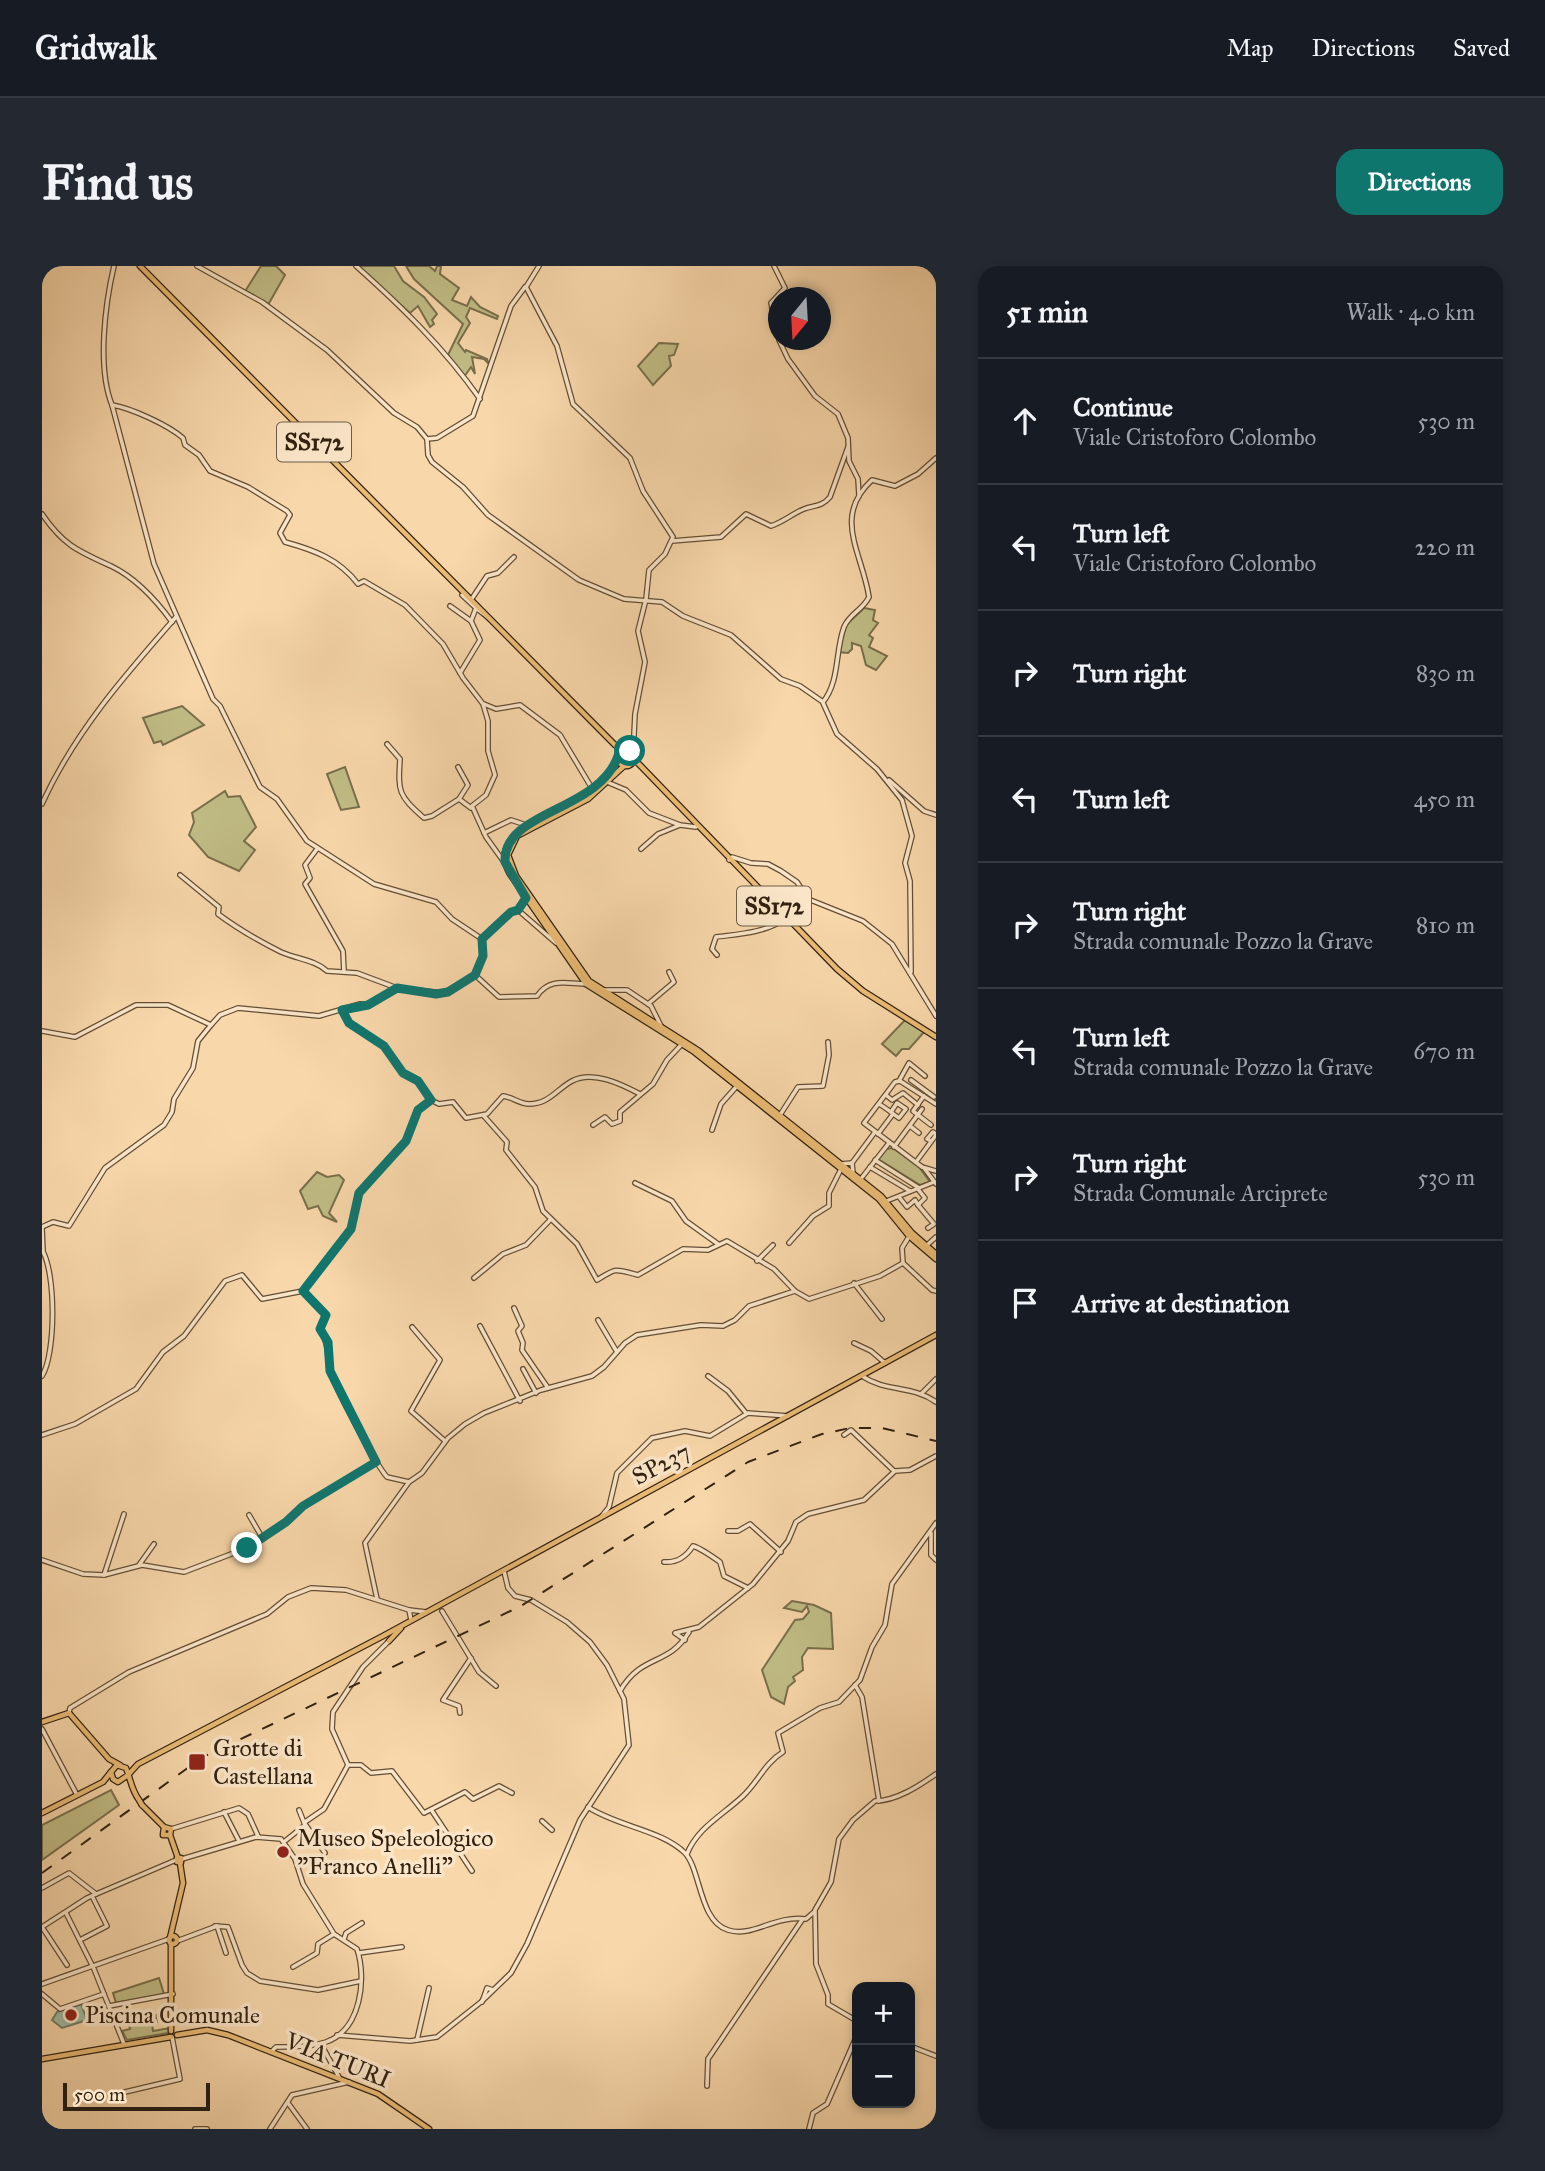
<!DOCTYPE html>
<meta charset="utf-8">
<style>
body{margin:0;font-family:"IM FELL Great Primer",serif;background:#242831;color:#f1f3f6}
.controls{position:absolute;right:21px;bottom:21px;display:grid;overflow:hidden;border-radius:14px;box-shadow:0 4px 10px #0003}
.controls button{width:63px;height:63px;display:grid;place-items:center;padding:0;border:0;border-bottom:2px solid #363941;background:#171b24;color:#f1f3f6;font:35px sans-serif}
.compass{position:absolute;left:726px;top:21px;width:63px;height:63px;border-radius:50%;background:#171b24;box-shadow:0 4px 10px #0003;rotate:198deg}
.scale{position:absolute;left:21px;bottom:18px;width:147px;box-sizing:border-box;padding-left:7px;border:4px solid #312110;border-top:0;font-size:19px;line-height:24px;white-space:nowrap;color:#312110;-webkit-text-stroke:5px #fae5c8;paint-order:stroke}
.stop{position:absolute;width:21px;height:21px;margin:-16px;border:5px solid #0f766e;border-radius:50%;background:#fff}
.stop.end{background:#0f766e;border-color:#fff;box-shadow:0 2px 7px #0008}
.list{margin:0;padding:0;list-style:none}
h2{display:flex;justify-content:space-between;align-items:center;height:91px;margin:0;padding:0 28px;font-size:30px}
h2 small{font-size:23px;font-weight:400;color:#9ea1a6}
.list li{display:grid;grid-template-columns:46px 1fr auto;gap:21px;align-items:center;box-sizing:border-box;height:126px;padding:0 28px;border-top:2px solid #363941}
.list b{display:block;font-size:26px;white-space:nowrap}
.list p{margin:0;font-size:23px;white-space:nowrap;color:#9ea1a6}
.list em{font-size:23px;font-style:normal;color:#9ea1a6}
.icon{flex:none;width:38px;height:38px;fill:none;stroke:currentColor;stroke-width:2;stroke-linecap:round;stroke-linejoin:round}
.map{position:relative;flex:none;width:894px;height:1863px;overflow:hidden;border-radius:21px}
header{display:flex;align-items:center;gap:42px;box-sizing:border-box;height:98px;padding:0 35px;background:#171b24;border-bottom:2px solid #363941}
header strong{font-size:33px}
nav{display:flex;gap:38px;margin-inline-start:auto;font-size:24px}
.intro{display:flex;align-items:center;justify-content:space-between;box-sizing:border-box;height:168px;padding:0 42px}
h1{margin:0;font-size:49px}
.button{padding:18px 32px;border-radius:21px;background:#0f766e;color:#fff;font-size:24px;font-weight:700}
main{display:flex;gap:42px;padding:0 42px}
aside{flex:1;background:#171b24;border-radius:21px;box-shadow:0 4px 10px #0003}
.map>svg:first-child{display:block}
</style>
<header>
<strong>Gridwalk</strong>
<nav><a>Map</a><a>Directions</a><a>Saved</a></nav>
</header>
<div class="intro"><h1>Find us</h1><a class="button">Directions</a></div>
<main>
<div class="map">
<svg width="894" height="1863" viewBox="0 0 894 1863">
<rect width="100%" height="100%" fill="#f8d7aa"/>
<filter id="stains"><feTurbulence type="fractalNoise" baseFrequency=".00286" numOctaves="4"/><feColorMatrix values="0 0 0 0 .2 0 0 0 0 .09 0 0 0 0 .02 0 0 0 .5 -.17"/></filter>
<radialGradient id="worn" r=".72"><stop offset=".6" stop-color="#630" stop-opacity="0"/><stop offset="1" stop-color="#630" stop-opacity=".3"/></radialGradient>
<g fill="#c1bd86" stroke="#796f4b" stroke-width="2">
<path d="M219 0H234L243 9 226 39 202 27Z"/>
<path d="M314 0H352L361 15 382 31 395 48 390 54 392 58 388 61 376 40 368 47Z"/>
<path d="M364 0H387L393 5 395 0H399L398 8 417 22 410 34 425 40 429 31 438 41 456 50 455 53 428 42 424 51 428 57 416 77 423 86 424 84 445 93 447 98 442 93 430 91 433 108 429 101 422 111 406 89 421 58 372 13Z"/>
<path d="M617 77 636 78 632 89 627 90 629 100 611 119 596 100Z"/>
<path d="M822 342 833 344 831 354 836 357 827 369 831 372 827 381 845 390 834 404 824 399 819 380 810 377V383L806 387 796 386 803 360Z"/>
<path d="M140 440 162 459 121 479 119 475 112 477 101 452Z"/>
<path d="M303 501 317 541 299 544 285 508Z"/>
<path d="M183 525 186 531 198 530 214 561 202 575 213 584 197 605 166 591 147 569 152 556 150 547Z"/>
<path d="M864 753 883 765 867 783H860L854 790 840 778Z"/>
<path d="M851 882 877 901 888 916 878 919 836 893 844 883Z"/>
<path d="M275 906 285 911 297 909 302 914 287 947 295 956 281 950 276 940 266 943 258 925Z"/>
<path d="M750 1335 772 1339 789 1347 791 1383 766 1382 760 1391 761 1404 751 1411 753 1415 746 1421 742 1438 729 1431 720 1404 753 1354 761 1353 767 1346 765 1340 760 1346 742 1342Z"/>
<path d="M69 1524 77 1539 0 1594V1559Z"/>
<path d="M117 1712 122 1728 74 1737 71 1727Z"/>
<path d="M108 1744 109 1750 114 1749 115 1756 110 1757 111 1765 128 1762 126 1767 85 1774 80 1765 88 1763 85 1750Z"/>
</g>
<path fill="#9fbaa3" stroke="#737d68" stroke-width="2" d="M39 1738 45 1754 20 1762 10 1754 15 1746Z"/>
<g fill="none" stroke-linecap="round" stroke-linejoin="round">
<defs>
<g id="minor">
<path d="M72 0C63 38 55 102 70 139 89 142 126 159 141 172L143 179 157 189 168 205 206 221 245 245 248 249 238 267 243 276C272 284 297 293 316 318L322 315 363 339 401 378 421 412 441 438 446 455V485L453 509 444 529 430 540 444 571 462 596"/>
<path d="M155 0 220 36 285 84 352 147 375 161 385 173 386 189 390 196 421 221 446 249 537 314 582 333 620 336 641 350 689 369 739 413 758 420 781 436"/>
<path d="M314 0C360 41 402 82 438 133"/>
<path d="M497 0 484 21 515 80 531 138 588 192 601 225 631 271 623 288 607 304 604 333 596 365 603 396 593 448 591 489"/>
<path d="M732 0 743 22 729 37 736 71"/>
<path d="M737 74 746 93 773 130 796 148 806 172 807 195 816 213 817 230"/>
<path d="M70 139 112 298 171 433 178 440 218 521 235 533 265 575 332 618 394 636 410 653 440 673 469 646 476 644 483 632"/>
<path d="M385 173 395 172 431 150 469 40 483 21"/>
<path d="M0 248C21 279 36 285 69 300 94 312 114 334 130 356"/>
<path d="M630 275 679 271 704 248 729 260C741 256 750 248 762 243 772 239 780 241 788 231L806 181"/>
<path d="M420 329 434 342"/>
<path d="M429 334 445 310 456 307 472 291"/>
<path d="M408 340 429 355"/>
<path d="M418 407 438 374 429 355 434 342 447 352"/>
<path d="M781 436C798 415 793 385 802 361 808 347 821 344 827 331 820 286 790 251 830 214L853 220 876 208 894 192"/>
<path d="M781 437 795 468 835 503 860 534 870 570 863 597 868 615 869 706"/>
<path d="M442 438 454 443 478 439 518 469 551 524"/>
<path d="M345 478 358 493C356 526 356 529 382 552L390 550 417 533 429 542"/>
<path d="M416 501 426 519 417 533"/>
<path d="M847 514 882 545 894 549"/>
<path d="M565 516 584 524 607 547 638 559 654 561"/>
<path d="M0 538C32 467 83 409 134 351"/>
<path d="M442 567 469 554 484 559"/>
<path d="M275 583 263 599 268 612 263 618 301 685 302 706"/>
<path d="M599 583 616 568 638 559"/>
<path d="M687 594 690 591 709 597 726 598 739 605 755 616 766 633 821 655 850 678 894 750"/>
<path d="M138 609 177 641 176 648C196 663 217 675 239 686 255 693 273 694 285 705L315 707 355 722"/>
<path d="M476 644 514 677"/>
<path d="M440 673 441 690 433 709 457 731 495 730C508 711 525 718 544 718"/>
<path d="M675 689 670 683 674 671C696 668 722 667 741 654L736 643"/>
<path d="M561 724H585L609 740 619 760"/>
<path d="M606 738 632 716 627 706"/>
<path d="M300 744 307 757 342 780 361 807 376 815 389 834 397 838 411 836 424 852 445 848 461 830C470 831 478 838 487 838 507 838 515 823 530 815 551 804 579 818 598 828"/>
<path d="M0 765 33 771 94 739H126L169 759 178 749 196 742 277 750 318 738 326 739 355 722 401 727 433 709"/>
<path d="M869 814 892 831"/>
<path d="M857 815 853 816 822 857 880 901 894 905"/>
<path d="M857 815 867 797 883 810"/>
<path d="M858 815 894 838"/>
<path d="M844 829 850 834 861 827 876 839"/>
<path d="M882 830 871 845 889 859"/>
<path d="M389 834 376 844 364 875 316 927 309 963 261 1025 284 1049 278 1063C287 1078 285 1089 288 1105 292 1120 334 1199 345 1211L367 1216 380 1207 406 1172 423 1158 442 1147 499 1124 550 1110 562 1101 583 1077 595 1069 659 1059 681 1060 693 1054 707 1040 753 1025"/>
<path d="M837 838C844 842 850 847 857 852L864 843 855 837 849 846"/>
<path d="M441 849 465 876 464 884 493 921 501 945 535 978 555 1014C576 1001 572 1003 596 1009L641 983 666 984 685 975 732 1003 753 1025 767 1033 838 1010 861 997"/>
<path d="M738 849 756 821 781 820 787 789 786 776"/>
<path d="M551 859 563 851 570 858 578 855V846L611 818 625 794 641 777"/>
<path d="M868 860 877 867"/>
<path d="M670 864 679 838 695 820"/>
<path d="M836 868 851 848"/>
<path d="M889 875 885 873 891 866 894 868"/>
<path d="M852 881 880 843"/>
<path d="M833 894 877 922"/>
<path d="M874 896 894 869"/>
<path d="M810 897 833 866"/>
<path d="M799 898 810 897 811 907"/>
<path d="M828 901 868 925"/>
<path d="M882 902 894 918"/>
<path d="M818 914 847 877"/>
<path d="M593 917 630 935 644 955 676 978"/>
<path d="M875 922 883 932 876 939"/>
<path d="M857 931 865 941 873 934 876 939"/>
<path d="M842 936 892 916"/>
<path d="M876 939 892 958 886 962"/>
<path d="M0 961 11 956 27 960 63 902 122 859 130 846 132 833 151 802 156 775 169 759"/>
<path d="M0 962 1 985"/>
<path d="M868 969 860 982 861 997 890 1024 894 1025"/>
<path d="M747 977 771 950 787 940V927L799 903"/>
<path d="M884 980 894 971"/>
<path d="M0 984C14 1006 14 1088 0 1110"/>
<path d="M715 995 731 979"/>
<path d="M432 1012 461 988 484 979 509 953"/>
<path d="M812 1017 840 1053"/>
<path d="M472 1042 480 1060 476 1065 481 1077 480 1084 506 1122"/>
<path d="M556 1054 575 1086"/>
<path d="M438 1060 478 1135"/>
<path d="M370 1061 398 1094 369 1145 403 1175"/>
<path d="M812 1077 829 1085 843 1097"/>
<path d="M481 1103 494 1127"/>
<path d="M666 1110 686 1125 704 1147"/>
<path d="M820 1110C843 1126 870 1119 894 1136"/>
<path d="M880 1127 894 1113"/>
<path d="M0 1169 33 1158 94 1123 121 1086 142 1070 183 1015 200 1009 220 1033 261 1025"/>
<path d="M802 1169 809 1164 852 1205"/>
<path d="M207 1249 221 1273"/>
<path d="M559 1251 567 1241 575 1207 610 1172 643 1165 668 1170 706 1147 746 1150"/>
<path d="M686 1265H696L708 1258 739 1286"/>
<path d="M889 1267V1289L894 1294"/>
<path d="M0 1294 41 1308 62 1309 100 1299 142 1306 205 1282 245 1256 261 1240 334 1196"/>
<path d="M622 1296C634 1297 644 1291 651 1280 658 1282 671 1291 678 1296L682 1310 706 1322"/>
<path d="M97 1299 112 1278"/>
<path d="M62 1309 82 1248"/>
<path d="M335 1333 323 1277 367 1216"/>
<path d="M400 1345 437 1406 454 1420"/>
<path d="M369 1354 367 1344 384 1346"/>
<path d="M643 1374 633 1367 657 1361 711 1318 746 1275 754 1256 766 1248 822 1234 853 1205 868 1204 894 1190"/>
<path d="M813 1419 820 1431 837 1535"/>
<path d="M578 1425C600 1387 626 1401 647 1366"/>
<path d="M27 1447 28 1442 87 1406 225 1348 246 1331 269 1322 304 1324 367 1344"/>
<path d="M418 1447 417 1440 401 1434 429 1392"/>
<path d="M0 1463 35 1529"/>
<path d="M306 1499H319L329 1507 350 1505 382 1547 423 1526 431 1533 457 1520 470 1527"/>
<path d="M546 1541C574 1560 620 1564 643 1587 659 1604 657 1655 686 1664 710 1672 732 1649 764 1653L772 1646"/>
<path d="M390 1545 430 1605"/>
<path d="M182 1546 197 1575"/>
<path d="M500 1555 510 1564"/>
<path d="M263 1556 282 1543 306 1499 290 1463 291 1446 321 1401 347 1375"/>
<path d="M263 1558 283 1587"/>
<path d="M129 1563 197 1542 206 1548 216 1570"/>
<path d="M243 1575 263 1559 257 1544"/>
<path d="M645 1588C655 1562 681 1549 701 1530 716 1516 723 1497 741 1486L736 1467 778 1442 797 1436 818 1414 830 1381 843 1359 850 1318 894 1257"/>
<path d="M140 1593 214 1571 239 1573 253 1593 261 1618 292 1668 315 1683C325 1713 319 1764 284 1776 268 1781 251 1781 234 1781L229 1786"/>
<path d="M0 1622 27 1607 54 1628"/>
<path d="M24 1647 52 1703 82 1778"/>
<path d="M173 1660 186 1661 200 1699 205 1707 218 1715 276 1724 319 1715"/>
<path d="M302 1673 304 1667 320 1657"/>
<path d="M38 1674 65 1660 50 1630"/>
<path d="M135 1675 175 1660 184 1687"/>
<path d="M317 1687 360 1681"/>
<path d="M25 1699 0 1661 45 1632 134 1594"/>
<path d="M251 1701 275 1687 276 1678 292 1668"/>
<path d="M0 1718 127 1673"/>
<path d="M0 1728 18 1743 62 1728"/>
<path d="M440 1736 445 1722 451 1724"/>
<path d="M67 1740 131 1728"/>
<path d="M815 1755 786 1738V1729L774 1698 773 1644 789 1616 797 1573 811 1554 833 1535C854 1535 877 1520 894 1508"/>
<path d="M295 1769 368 1775 395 1771 439 1736 469 1707 485 1678 538 1554 587 1479 582 1433 565 1399 548 1376 525 1356 489 1334 473 1330 466 1322 462 1305"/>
<path d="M375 1774 387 1722"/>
<path d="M279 1778 298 1813"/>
<path d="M868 1780 894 1790"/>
<path d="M665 1820 666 1793 760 1654"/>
<path d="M83 1826 138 1813 130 1771"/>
<path d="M246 1837 265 1863"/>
<path d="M153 1863H165"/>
<path d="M228 1863 250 1829 307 1816"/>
<path d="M767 1863 771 1847 785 1838 815 1769"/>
</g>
<g id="major">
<path d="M98 0 573 479 582 484"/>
<circle cx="584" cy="492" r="8"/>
<path d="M592 493 795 703 821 725 894 771"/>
<path d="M576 494C562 544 436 551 468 608L544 718 651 785 837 933 867 970 894 993"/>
<path d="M582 500 546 533 475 570 466 589 474 610 547 715 657 785 839 930 870 967 894 988"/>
<path d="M347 1375 359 1362"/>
<path d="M0 1456 27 1447 67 1493 78 1499"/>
<path d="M86 1509 96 1498 341 1370 894 1069"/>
<path d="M86 1509 76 1516 71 1513 69 1506 75 1499 84 1502C89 1514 89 1523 97 1534"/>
<path d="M100 1539 122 1561"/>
<path d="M0 1547 61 1516 69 1506"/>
<path d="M128 1569H121L122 1561 129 1563 128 1569 136 1592"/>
<rect x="135" y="1592" width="4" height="4"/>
<circle cx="131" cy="1674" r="4"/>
<path d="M128 1672 141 1617 138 1597"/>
<path d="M129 1678V1765"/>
<path d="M135 1769 165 1764 186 1769 336 1828 387 1863"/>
<path d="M0 1793 129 1771"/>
</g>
</defs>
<use href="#minor" stroke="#634e36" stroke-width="6"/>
<use href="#major" stroke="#312110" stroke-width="7"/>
<use href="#minor" stroke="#fae5c8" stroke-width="3.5"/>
<use href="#major" stroke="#ecbc75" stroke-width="4.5"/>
<path stroke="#312110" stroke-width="2" stroke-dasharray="12 12" stroke-linecap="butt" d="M0 1607 161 1491 479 1340 706 1196 780 1168 808 1162H840L894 1175"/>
<defs>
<path id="major-bridge" d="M97 1534 100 1539"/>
</defs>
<use href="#major-bridge" stroke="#312110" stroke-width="7" stroke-linecap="butt"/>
<use href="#major-bridge" stroke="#ecbc75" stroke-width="4.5"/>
</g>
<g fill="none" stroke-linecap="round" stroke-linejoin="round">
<path stroke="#0f766e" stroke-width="9" d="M205 1282 244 1256 261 1240 334 1196 288 1105 286 1076 278 1063 284 1049 261 1025 309 963 317 927 364 875 376 844 389 834 376 815 361 807 342 780 307 757 300 744 326 739 355 722 394 728 406 726 433 709 441 690 440 673 469 646 476 644 484 632 463 596C460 544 560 546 577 487L588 485"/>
</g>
<g fill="#8f2418" stroke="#fae5c8" stroke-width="2.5">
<rect x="146" y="1487" width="18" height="18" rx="3.5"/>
<circle cx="241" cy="1586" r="7"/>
<circle cx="29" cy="1749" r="7"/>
</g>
<g text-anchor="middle" stroke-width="7" stroke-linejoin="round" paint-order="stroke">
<g fill="#fae5c8" stroke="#6d5c47" stroke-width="2">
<rect x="235" y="156.5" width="74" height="39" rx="5"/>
<rect x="695" y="620.5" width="74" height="39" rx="5"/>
</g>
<g font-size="23" font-weight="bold" fill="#312110">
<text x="272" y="184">SS172</text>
<text x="732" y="648">SS172</text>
</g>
<g font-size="24" fill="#312110" stroke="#fae5c8">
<text transform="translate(619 1198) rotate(-28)" y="8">SP237</text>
<text transform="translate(296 1794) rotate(22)" y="8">VIA TURI</text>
</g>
<g font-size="24" fill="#312110" stroke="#fae5c8" text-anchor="start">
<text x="171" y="1490">Grotte di<tspan x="171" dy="28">Castellana</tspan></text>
<text x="255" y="1580">Museo Speleologico<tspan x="255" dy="28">"Franco Anelli"</tspan></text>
<text x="43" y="1757">Piscina Comunale</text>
</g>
</g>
<rect width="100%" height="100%" filter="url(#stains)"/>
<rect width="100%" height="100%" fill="url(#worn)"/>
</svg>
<div class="controls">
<button>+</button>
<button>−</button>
</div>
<svg class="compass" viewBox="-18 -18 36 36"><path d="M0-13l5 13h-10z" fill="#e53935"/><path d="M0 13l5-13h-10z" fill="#9ea1a6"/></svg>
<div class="scale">500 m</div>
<div class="stop" style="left:588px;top:485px"></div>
<div class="stop end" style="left:205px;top:1282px"></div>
</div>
<aside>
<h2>51 min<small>Walk · 4.0 km</small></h2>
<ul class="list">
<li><svg class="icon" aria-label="ahead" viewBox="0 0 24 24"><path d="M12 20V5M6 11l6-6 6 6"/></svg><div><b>Continue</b><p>Viale Cristoforo Colombo</p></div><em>530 m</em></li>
<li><svg class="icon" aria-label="left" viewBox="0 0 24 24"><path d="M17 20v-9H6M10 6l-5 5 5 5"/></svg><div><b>Turn left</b><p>Viale Cristoforo Colombo</p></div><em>220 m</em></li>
<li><svg class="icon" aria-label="right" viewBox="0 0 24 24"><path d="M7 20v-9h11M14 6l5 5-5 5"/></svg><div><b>Turn right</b></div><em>830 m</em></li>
<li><svg class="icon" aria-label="left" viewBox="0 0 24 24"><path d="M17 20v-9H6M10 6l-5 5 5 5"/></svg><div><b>Turn left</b></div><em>450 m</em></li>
<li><svg class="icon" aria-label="right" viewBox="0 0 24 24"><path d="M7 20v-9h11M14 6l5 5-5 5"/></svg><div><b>Turn right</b><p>Strada comunale Pozzo la Grave</p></div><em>810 m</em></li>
<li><svg class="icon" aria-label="left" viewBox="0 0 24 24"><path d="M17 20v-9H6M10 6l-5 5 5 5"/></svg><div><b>Turn left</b><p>Strada comunale Pozzo la Grave</p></div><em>670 m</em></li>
<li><svg class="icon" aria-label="right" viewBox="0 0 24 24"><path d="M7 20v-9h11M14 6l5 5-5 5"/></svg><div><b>Turn right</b><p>Strada Comunale Arciprete</p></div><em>530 m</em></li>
<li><svg class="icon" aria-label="arrive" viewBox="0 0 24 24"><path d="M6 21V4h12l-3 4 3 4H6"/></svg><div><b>Arrive at destination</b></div></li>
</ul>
</aside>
</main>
